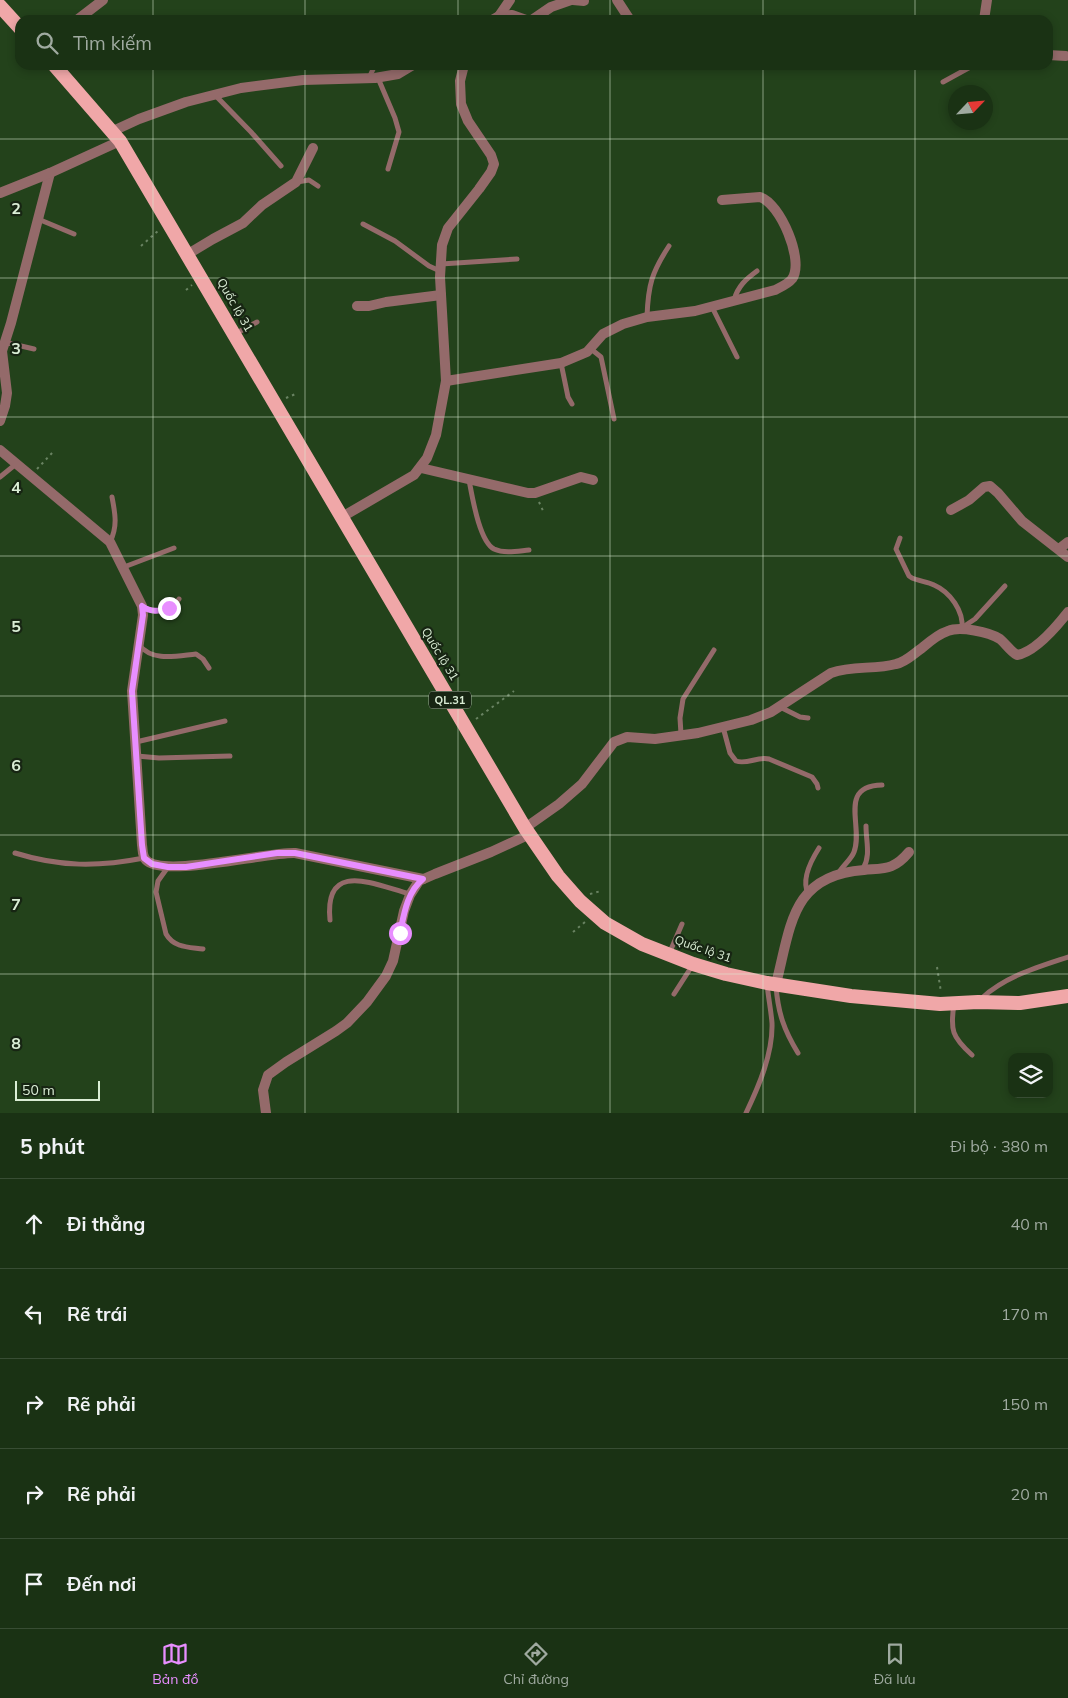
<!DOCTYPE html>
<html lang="vi">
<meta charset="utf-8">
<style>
body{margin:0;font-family:Mulish,sans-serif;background:#233a1d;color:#f1f3f6}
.controls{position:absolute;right:15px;bottom:15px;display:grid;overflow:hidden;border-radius:10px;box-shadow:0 2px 8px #0003}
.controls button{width:45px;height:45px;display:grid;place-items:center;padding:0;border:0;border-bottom:1px solid #384d34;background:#1a3214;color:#f1f3f6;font:25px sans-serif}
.compass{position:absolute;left:948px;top:85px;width:45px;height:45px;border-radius:50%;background:#1a3214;box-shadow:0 2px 8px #0003;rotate:64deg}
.scale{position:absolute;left:15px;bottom:12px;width:85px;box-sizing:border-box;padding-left:5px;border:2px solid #daedd5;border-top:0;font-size:14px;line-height:18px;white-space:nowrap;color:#daedd5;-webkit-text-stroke:4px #172513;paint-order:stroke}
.stop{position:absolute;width:15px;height:15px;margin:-11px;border:4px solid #e88eff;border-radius:50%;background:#fff}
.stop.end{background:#e88eff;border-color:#fff;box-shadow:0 1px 5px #0008}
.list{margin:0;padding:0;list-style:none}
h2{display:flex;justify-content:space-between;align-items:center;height:65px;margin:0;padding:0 20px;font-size:21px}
h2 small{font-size:16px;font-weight:400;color:#9faaa0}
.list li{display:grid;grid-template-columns:32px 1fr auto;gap:15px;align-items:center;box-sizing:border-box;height:90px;padding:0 20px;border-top:1px solid #384d34}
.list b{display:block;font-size:19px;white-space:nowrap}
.list em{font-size:16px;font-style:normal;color:#9faaa0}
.icon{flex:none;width:28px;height:28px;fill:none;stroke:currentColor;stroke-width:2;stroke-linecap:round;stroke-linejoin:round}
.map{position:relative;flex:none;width:1068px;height:1113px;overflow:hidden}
.search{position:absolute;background:#1a3214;box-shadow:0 2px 8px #0003;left:15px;right:15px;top:15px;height:55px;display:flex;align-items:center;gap:12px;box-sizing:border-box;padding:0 18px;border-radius:15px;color:#9faaa0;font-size:19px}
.sheet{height:515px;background:#1a3214}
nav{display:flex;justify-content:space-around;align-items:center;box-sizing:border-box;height:70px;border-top:1px solid #384d34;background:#1a3214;font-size:14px;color:#9faaa0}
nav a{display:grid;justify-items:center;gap:2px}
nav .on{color:#e88eff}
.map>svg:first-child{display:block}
</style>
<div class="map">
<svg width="1068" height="1113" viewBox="0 0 1068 1113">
<rect width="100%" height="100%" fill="#23421b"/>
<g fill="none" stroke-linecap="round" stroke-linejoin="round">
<g stroke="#698362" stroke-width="2" stroke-dasharray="2.5 4" stroke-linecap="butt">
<path d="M141 246 159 230"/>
<path d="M186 290 192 285"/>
<path d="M286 398 298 393"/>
<path d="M37 469 53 452"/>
<path d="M539 502 544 513"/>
<path d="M476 719 514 691"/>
<path d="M590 894 601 891"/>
<path d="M573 932 585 922"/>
<path d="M937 967 941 992"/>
</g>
<g stroke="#946a6a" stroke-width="5">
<path d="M397 20V19"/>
<path d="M369 78 375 65"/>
<path d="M378 78 395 118 399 132 388 169"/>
<path d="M943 82 974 65"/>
<path d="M215 95 251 132 281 166"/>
<path d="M297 182 309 180 318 186"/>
<path d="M38 219 74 234"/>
<path d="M363 224 395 241 429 266 440 271"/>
<path d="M441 264 517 259"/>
<path d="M734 300C738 286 746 279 757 271"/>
<path d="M712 307 737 357"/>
<path d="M647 317C648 285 652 272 669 246"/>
<path d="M235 334 257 322"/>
<path d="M4 342 34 349"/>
<path d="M591 349 601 357 614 419"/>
<path d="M561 363 568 397 572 404"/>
<path d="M0 477 16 464"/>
<path d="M469 480C472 495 479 541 494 549 505 554 518 551 529 550"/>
<path d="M900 538 896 549 909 576 912 578C919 581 928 582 934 585 950 592 964 611 962 629"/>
<path d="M110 542C118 526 115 513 112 497"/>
<path d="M124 567 174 548"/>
<path d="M143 606C154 615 172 611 179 599"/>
<path d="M963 627 975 619 1005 586"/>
<path d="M139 645C153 662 176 656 196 654L203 659 209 668"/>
<path d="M780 707 800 717 808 718"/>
<path d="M723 727 730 753 736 761C747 765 758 756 769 759L812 777 817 784 818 788"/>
<path d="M681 734 680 718 683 699 714 650"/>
<path d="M136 742 225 721"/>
<path d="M137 756 159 758 230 756"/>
<path d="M15 853C60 867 98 867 144 858"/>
<path d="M168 867 158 881 156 892 166 934C174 948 189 947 203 949"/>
<path d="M863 869C871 855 866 842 866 826"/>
<path d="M838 874C842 866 851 860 854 852 864 827 837 786 882 785"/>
<path d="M808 893C801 879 812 859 819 848"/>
<path d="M330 920C324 859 375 885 410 894"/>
<path d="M669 954 682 924"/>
<path d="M776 986C778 1013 784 1030 798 1053"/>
<path d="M674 994 692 966"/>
<path d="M982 998C1006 976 1038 967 1068 957"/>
<path d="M954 1004C950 1030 952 1037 972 1055"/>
<path d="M746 1113C759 1086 773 1053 772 1023 771 1010 768 996 767 983"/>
</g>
<g stroke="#946a6a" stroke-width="10">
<path d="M573 0 584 1"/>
<path d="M617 0 630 20"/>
<path d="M499 16 512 15 526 20"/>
<path d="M77 20 103 0"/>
<path d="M492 20 499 16 510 0"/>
<path d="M532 20 551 7 571 0"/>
<path d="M984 20 987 0"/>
<path d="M1048 55 1066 56"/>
<path d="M113 131 139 119 186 102 241 88 303 80 375 78 398 74 413 65"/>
<path d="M188 254 213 239 243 223 262 205 296 182 313 148"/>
<path d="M357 306H369L386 302 441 295"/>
<path d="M446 381 561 363 587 352 603 334 623 324 647 317 695 311 775 290C781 287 788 284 792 279 805 261 780 203 760 197L722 200"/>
<path d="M0 421 5 406 7 393 2 351 11 323 50 173"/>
<path d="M0 450 110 542 142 606 143 615 132 691 142 845C143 850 142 856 146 860 163 878 266 852 295 853L423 879"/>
<path d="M421 468 528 493H535L581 477 593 480"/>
<path d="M951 510 969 500 984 487 990 486 998 493 1022 521 1068 557"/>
<path d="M342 517 414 475 427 458 436 435 446 381 440 277 442 245 448 228 479 189 491 172 494 164 491 155 468 121 461 104 460 81 464 65"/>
<path d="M1059 549 1068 542"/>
<path d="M525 828 559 804 582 784 614 742 627 737 655 739 698 733 751 720 771 712 831 673C853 665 874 670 896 664 906 662 913 654 922 648 929 642 938 634 948 631 960 626 989 632 1000 639 1006 644 1010 651 1017 655 1035 652 1057 626 1068 612"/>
<path d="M776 984C791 926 791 875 864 870 885 868 894 870 909 852"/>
<path d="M266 1113 263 1090 268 1075 286 1062 336 1031 347 1023 367 1002 386 976 393 961 404 911 410 895 419 881 435 874 491 852 530 834"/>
</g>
<path stroke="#946a6a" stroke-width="10" d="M0 193 50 173 120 141"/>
<g stroke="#f0a7a8" stroke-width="14">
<path d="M0 6 20 28"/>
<path d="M54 65 120 141 525 828 558 876 580 901 605 923 642 944 693 964 726 974 767 983 851 996 940 1004 978 1002 1020 1003 1068 996"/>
</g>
</g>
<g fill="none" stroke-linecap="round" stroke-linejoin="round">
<path stroke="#e88eff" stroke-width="6" d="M169 608C159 611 151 613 142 606L143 615 132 691 142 845 144 858 152 864 168 867H186L277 853H295L423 879C407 892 404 914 400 933"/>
</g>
<path fill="none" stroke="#daedd5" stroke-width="1" stroke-opacity="0.55" d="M153 0V20M305 0V20M458 0V20M610 0V20M763 0V20M915 0V20M153 65V1113M305 65V1113M458 65V1113M610 65V1113M763 65V1113M915 65V1113M0 139H1068M0 278H1068M0 417H1068M0 556H1068M0 696H1068M0 835H1068M0 974H1068"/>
<g text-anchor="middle" stroke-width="4.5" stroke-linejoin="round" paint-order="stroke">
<rect fill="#172513" stroke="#a0b19b" stroke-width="1" x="429" y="691.5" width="42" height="17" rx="4"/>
<g font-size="11" font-weight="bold" fill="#daedd5">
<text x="450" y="704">QL.31</text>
</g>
<g font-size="12" fill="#daedd5" stroke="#172513">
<text transform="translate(235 305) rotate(60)" y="4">Quốc lộ 31</text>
<text transform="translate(440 654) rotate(59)" y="4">Quốc lộ 31</text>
<text transform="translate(703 949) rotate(19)" y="4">Quốc lộ 31</text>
</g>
</g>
<g font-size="16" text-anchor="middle" font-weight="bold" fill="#daedd5" stroke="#172513" stroke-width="4.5" stroke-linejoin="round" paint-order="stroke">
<text x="16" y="214">2</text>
<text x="16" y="354">3</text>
<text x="16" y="493">4</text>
<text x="16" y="632">5</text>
<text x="16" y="771">6</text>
<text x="16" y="910">7</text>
<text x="16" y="1049">8</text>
</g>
</svg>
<div class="controls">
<button><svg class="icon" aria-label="layers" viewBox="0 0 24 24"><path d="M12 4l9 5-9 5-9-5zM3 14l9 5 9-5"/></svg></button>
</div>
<svg class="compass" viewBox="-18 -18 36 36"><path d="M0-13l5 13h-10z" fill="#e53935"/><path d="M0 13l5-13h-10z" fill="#9faaa0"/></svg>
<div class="scale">50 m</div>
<div class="stop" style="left:400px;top:933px"></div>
<div class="stop end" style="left:169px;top:608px"></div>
<div class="search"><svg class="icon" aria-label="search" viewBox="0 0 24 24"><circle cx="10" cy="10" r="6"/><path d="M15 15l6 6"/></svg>Tìm kiếm</div>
</div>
<section class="sheet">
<h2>5 phút<small>Đi bộ · 380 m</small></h2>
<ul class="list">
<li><svg class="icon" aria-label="ahead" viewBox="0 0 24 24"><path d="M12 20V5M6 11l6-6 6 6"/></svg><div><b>Đi thẳng</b></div><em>40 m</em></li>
<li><svg class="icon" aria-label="left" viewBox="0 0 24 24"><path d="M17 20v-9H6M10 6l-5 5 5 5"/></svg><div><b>Rẽ trái</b></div><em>170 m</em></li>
<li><svg class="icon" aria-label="right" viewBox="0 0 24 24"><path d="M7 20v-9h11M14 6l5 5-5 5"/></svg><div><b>Rẽ phải</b></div><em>150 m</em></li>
<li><svg class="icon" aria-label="right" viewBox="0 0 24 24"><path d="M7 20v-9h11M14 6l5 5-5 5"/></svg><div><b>Rẽ phải</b></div><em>20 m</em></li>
<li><svg class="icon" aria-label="arrive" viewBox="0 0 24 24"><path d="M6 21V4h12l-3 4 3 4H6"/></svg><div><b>Đến nơi</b></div></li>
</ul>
</section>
<nav>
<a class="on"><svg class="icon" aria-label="map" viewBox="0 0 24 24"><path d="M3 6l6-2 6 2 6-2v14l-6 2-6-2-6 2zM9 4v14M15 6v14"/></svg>Bản đồ</a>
<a><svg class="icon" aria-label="directions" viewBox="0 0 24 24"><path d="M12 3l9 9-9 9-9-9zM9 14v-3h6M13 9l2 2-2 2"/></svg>Chỉ đường</a>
<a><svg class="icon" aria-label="saved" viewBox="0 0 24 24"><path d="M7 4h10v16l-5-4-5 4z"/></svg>Đã lưu</a>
</nav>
